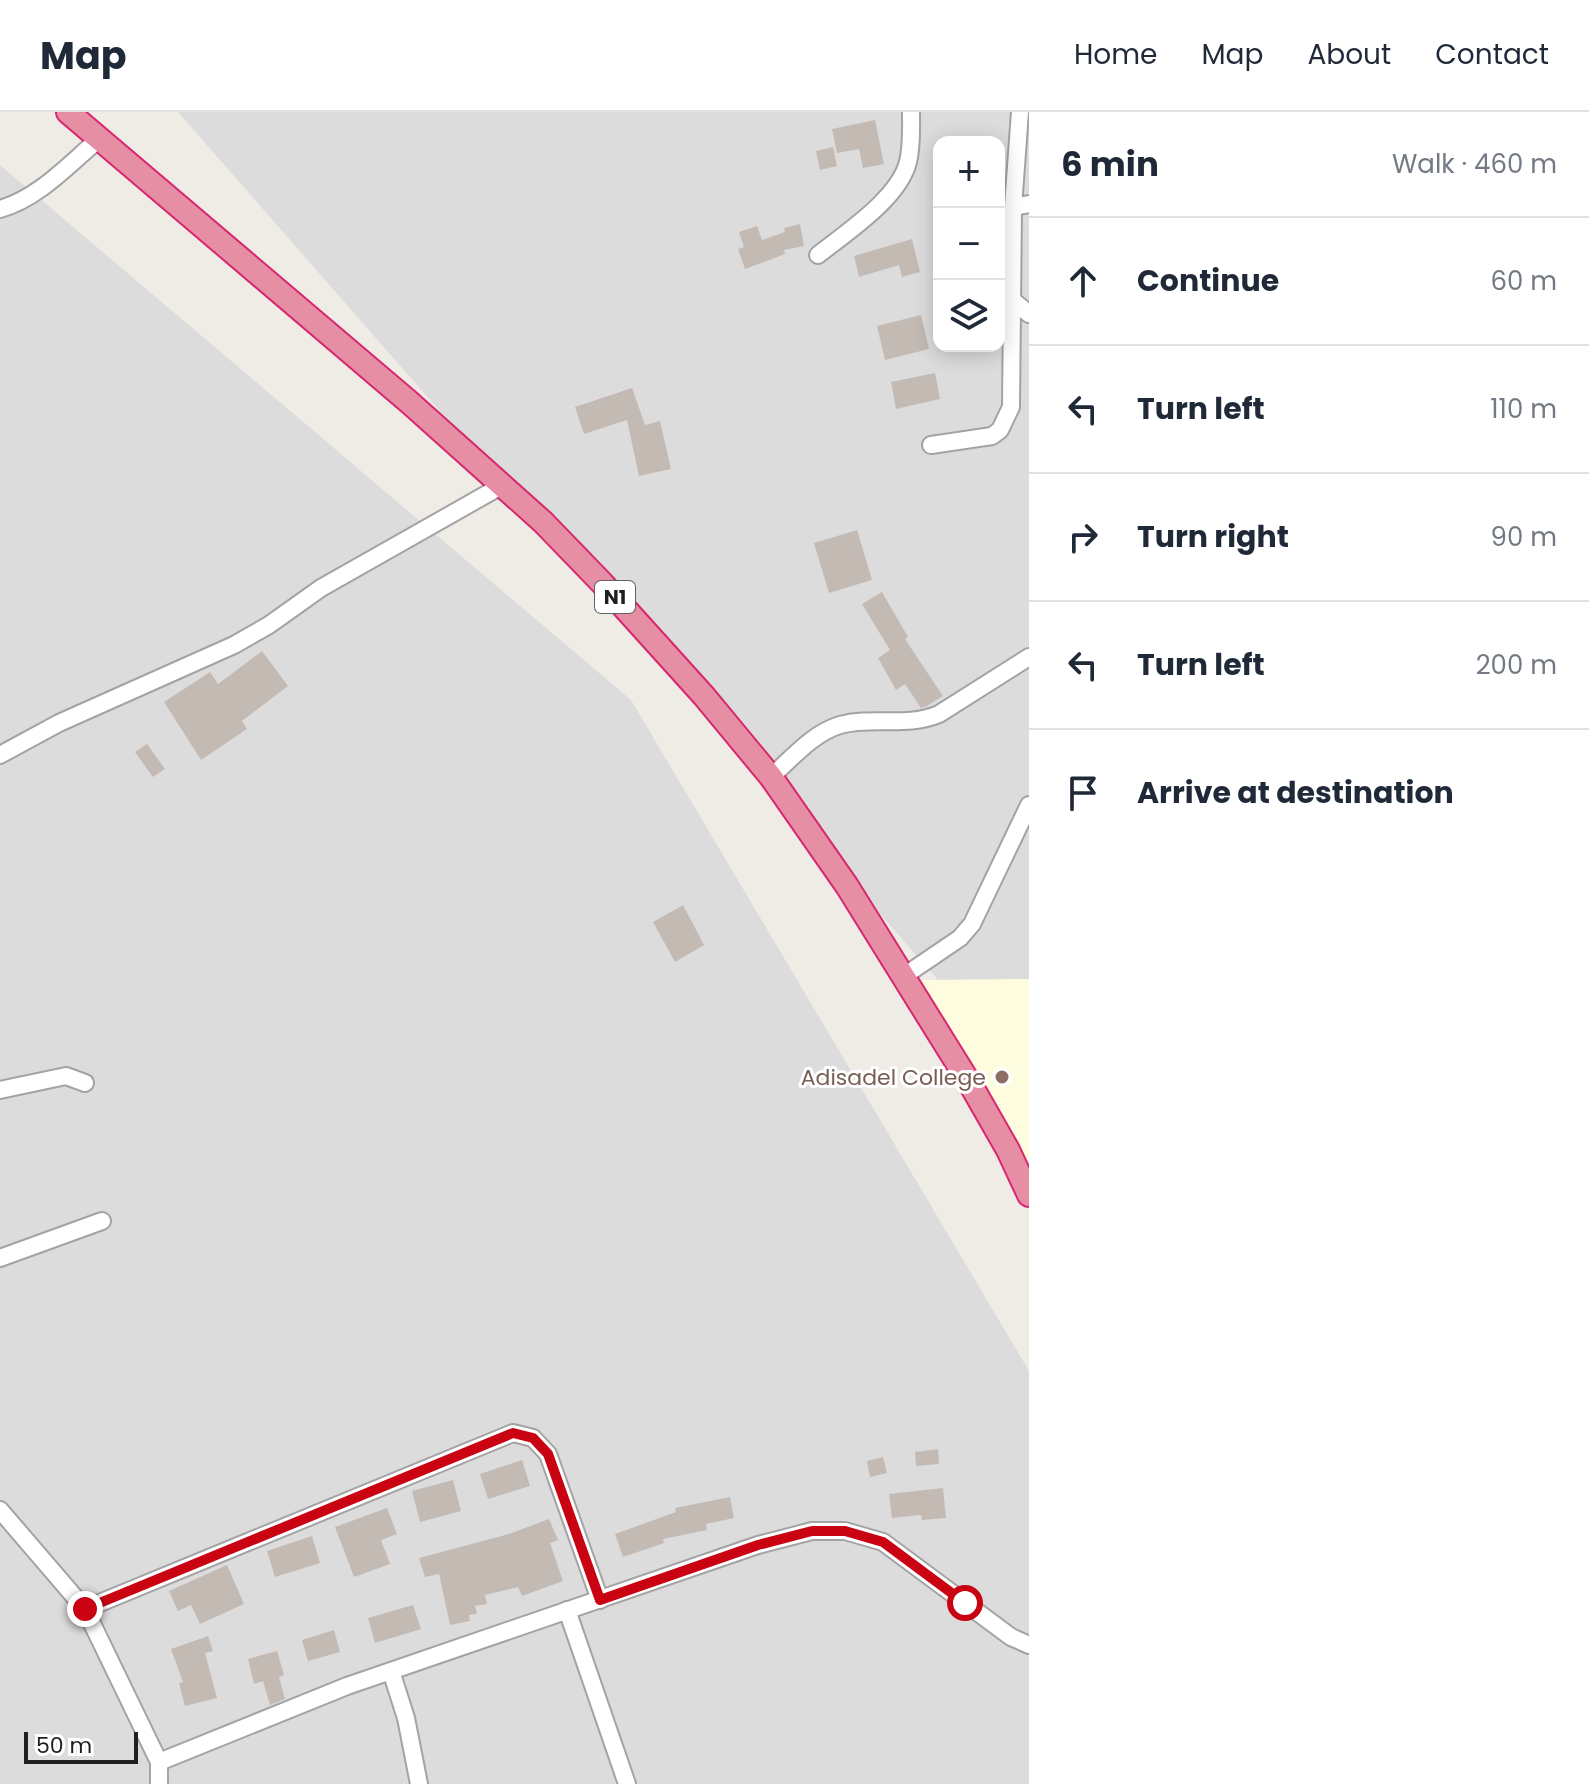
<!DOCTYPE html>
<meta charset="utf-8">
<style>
body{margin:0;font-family:Poppins,sans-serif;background:#f2f2f3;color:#1f2937}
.controls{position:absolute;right:24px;top:24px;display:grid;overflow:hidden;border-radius:16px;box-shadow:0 4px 20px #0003}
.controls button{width:72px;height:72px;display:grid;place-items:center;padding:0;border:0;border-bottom:2px solid #e0e1e3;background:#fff;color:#1f2937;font:40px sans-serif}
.scale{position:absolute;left:24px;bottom:20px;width:114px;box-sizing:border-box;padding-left:8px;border:4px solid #1f1f1f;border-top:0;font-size:22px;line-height:28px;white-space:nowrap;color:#1f1f1f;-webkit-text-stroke:6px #fff;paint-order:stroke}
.stop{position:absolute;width:24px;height:24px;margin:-18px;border:6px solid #ca0312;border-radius:50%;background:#fff}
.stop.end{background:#ca0312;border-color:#fff;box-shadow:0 2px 8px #0008}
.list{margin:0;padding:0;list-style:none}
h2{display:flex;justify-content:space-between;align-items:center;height:104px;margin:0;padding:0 32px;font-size:34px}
h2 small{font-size:26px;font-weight:400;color:#747a83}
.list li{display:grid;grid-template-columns:52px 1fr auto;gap:24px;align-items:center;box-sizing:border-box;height:128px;padding:0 32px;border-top:2px solid #e0e1e3}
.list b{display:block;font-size:30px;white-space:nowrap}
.list em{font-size:26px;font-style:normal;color:#747a83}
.icon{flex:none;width:44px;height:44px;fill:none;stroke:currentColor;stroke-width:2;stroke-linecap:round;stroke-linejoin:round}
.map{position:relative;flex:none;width:1029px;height:1672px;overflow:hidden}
header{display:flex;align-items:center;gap:48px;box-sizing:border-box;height:112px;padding:0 40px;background:#fff;border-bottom:2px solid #e0e1e3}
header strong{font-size:38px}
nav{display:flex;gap:44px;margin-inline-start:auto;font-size:28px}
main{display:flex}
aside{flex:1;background:#fff}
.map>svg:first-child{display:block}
</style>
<header>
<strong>Map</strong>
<nav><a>Home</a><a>Map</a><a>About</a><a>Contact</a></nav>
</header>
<main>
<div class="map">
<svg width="1029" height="1672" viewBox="0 0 1029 1672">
<rect width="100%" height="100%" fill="#efebe5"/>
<g fill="#dddcdc" fill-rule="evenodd">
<path d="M178 0H1029V972ZM939 30H999V234H939Z"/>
<path d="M0 53 631 588 1029 1259V1672H0Z"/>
</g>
<path fill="#fefcdf" d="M1029 867V1063L922 868Z"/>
<g fill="#c4bab4">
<path d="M875 8 884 52 863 56 859 37 837 41 832 17Z"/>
<path d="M833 35 837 54 820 58 816 39Z"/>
<path d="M800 112 804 134 784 138 785 142 745 157 738 137 744 135 739 120 757 114 762 128 785 120 784 116Z"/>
<path d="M912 127 920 160 902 165 899 153 859 165 854 144Z"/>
<path d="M921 203 929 237 885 248 877 214Z"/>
<path d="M935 261 940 287 896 297 891 270Z"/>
<path d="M632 276 645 313 660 309 671 357 639 364 627 308 584 322 575 295Z"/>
<path d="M857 418 872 468 829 481 814 431Z"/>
<path d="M882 480 908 525 905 527 943 584 927 594 921 596 905 572 896 578 878 546 890 538 862 492Z"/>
<path d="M262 539 288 574 242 609 247 617 201 648 164 590 210 560 218 572Z"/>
<path d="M147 632 165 657 153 665 135 640Z"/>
<path d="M683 793 704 833 675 850 653 810Z"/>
<path d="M938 1337 939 1352 916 1354 915 1340Z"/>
<path d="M883 1345 887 1361 870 1365 867 1349Z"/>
<path d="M522 1348 530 1374 488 1387 480 1362Z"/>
<path d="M453 1368 461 1399 420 1410 412 1379Z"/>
<path d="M943 1376 946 1406 922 1408 921 1403 892 1406 889 1382Z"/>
<path d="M730 1385 734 1406 706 1412 707 1418 663 1427 664 1431 623 1445 615 1422 676 1400 675 1396Z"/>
<path d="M387 1396 397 1422 381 1428 390 1452 354 1465 335 1415Z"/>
<path d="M549 1407 558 1428 550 1431 563 1469 522 1484 518 1475 485 1483 487 1492 475 1494 477 1502 469 1503 470 1509 450 1513 439 1462 425 1465 419 1446 509 1422Z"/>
<path d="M312 1424 320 1451 275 1465 267 1439Z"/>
<path d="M227 1453 244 1492 200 1512 191 1493 178 1499 169 1479Z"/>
<path d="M413 1493 421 1517 375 1531 368 1506Z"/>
<path d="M334 1518 340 1540 308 1549 302 1528Z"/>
<path d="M208 1524 213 1539 205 1541 217 1586 185 1594 179 1571 183 1570 171 1537Z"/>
<path d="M277 1539 284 1563 279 1565 285 1587 270 1593 263 1569 254 1572 248 1547Z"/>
</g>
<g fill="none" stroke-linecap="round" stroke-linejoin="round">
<defs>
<g id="minor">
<path d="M1013 95 1029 92"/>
<path d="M0 97C39 86 69 52 99 27"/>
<path d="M818 143C847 120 899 86 908 50 912 34 911 16 911 0"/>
<path d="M1011 187 1029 202"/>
<path d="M931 333 992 324 1000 318 1011 295 1013 95 1020 0"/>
<path d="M0 643 59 611 234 533 269 513 321 476 501 374"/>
<path d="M771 665C792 646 813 621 840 613 873 604 906 616 939 602L1029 545"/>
<path d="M904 864 960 826 972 812 1029 693"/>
<path d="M0 978 66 964 85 971"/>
<path d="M0 1146 102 1109"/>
<path d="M0 1398 85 1497 159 1650 347 1574 758 1433 812 1419H845L883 1430 1011 1525 1029 1533"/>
<path d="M85 1497 513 1321 533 1326 548 1342 600 1488"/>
<path d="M567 1498 627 1672"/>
<path d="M391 1559 406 1606 419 1672"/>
<path d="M159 1650V1672"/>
</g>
<path id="highway" d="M68 0 409 290 543 410 602 471 704 584 771 665 847 774 972 975 1008 1038 1029 1083"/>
</defs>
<use href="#minor" stroke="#a3a3a3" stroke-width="20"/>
<use href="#highway" stroke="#d82770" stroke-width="26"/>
<use href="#minor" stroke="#fff" stroke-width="16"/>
<use href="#highway" stroke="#e58ea4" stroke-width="22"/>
</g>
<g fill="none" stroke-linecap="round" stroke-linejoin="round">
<path stroke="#ca0312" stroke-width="10" d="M85 1497 513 1321 533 1326 548 1342 600 1488 758 1433 812 1419H845L883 1430 965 1491"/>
</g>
<circle fill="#8d6e63" stroke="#fff" stroke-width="3" cx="1002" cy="965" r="8"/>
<g text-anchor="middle" stroke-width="6" stroke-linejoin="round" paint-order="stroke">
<rect fill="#fff" stroke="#626262" stroke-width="2" x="595" y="469" width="40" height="32" rx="6"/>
<g font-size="20" font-weight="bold" fill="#1f1f1f">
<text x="615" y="492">N1</text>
</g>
<g font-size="22" fill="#785e54" stroke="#fff" text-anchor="end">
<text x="986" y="973">Adisadel College</text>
</g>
</g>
</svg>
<div class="controls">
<button>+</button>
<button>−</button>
<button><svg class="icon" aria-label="layers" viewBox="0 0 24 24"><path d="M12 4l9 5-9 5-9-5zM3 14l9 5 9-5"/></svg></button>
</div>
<div class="scale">50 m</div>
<div class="stop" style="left:965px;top:1491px"></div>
<div class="stop end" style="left:85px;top:1497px"></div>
</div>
<aside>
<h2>6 min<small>Walk · 460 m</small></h2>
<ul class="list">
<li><svg class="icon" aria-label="ahead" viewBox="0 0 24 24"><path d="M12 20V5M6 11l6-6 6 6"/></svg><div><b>Continue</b></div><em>60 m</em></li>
<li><svg class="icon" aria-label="left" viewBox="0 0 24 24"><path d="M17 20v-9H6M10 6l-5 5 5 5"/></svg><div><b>Turn left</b></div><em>110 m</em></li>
<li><svg class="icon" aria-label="right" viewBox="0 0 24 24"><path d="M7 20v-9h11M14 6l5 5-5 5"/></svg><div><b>Turn right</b></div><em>90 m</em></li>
<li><svg class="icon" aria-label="left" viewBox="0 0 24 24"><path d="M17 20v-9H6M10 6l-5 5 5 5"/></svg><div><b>Turn left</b></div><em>200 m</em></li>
<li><svg class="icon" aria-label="arrive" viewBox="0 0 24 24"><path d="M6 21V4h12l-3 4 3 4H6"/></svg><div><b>Arrive at destination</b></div></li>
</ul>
</aside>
</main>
